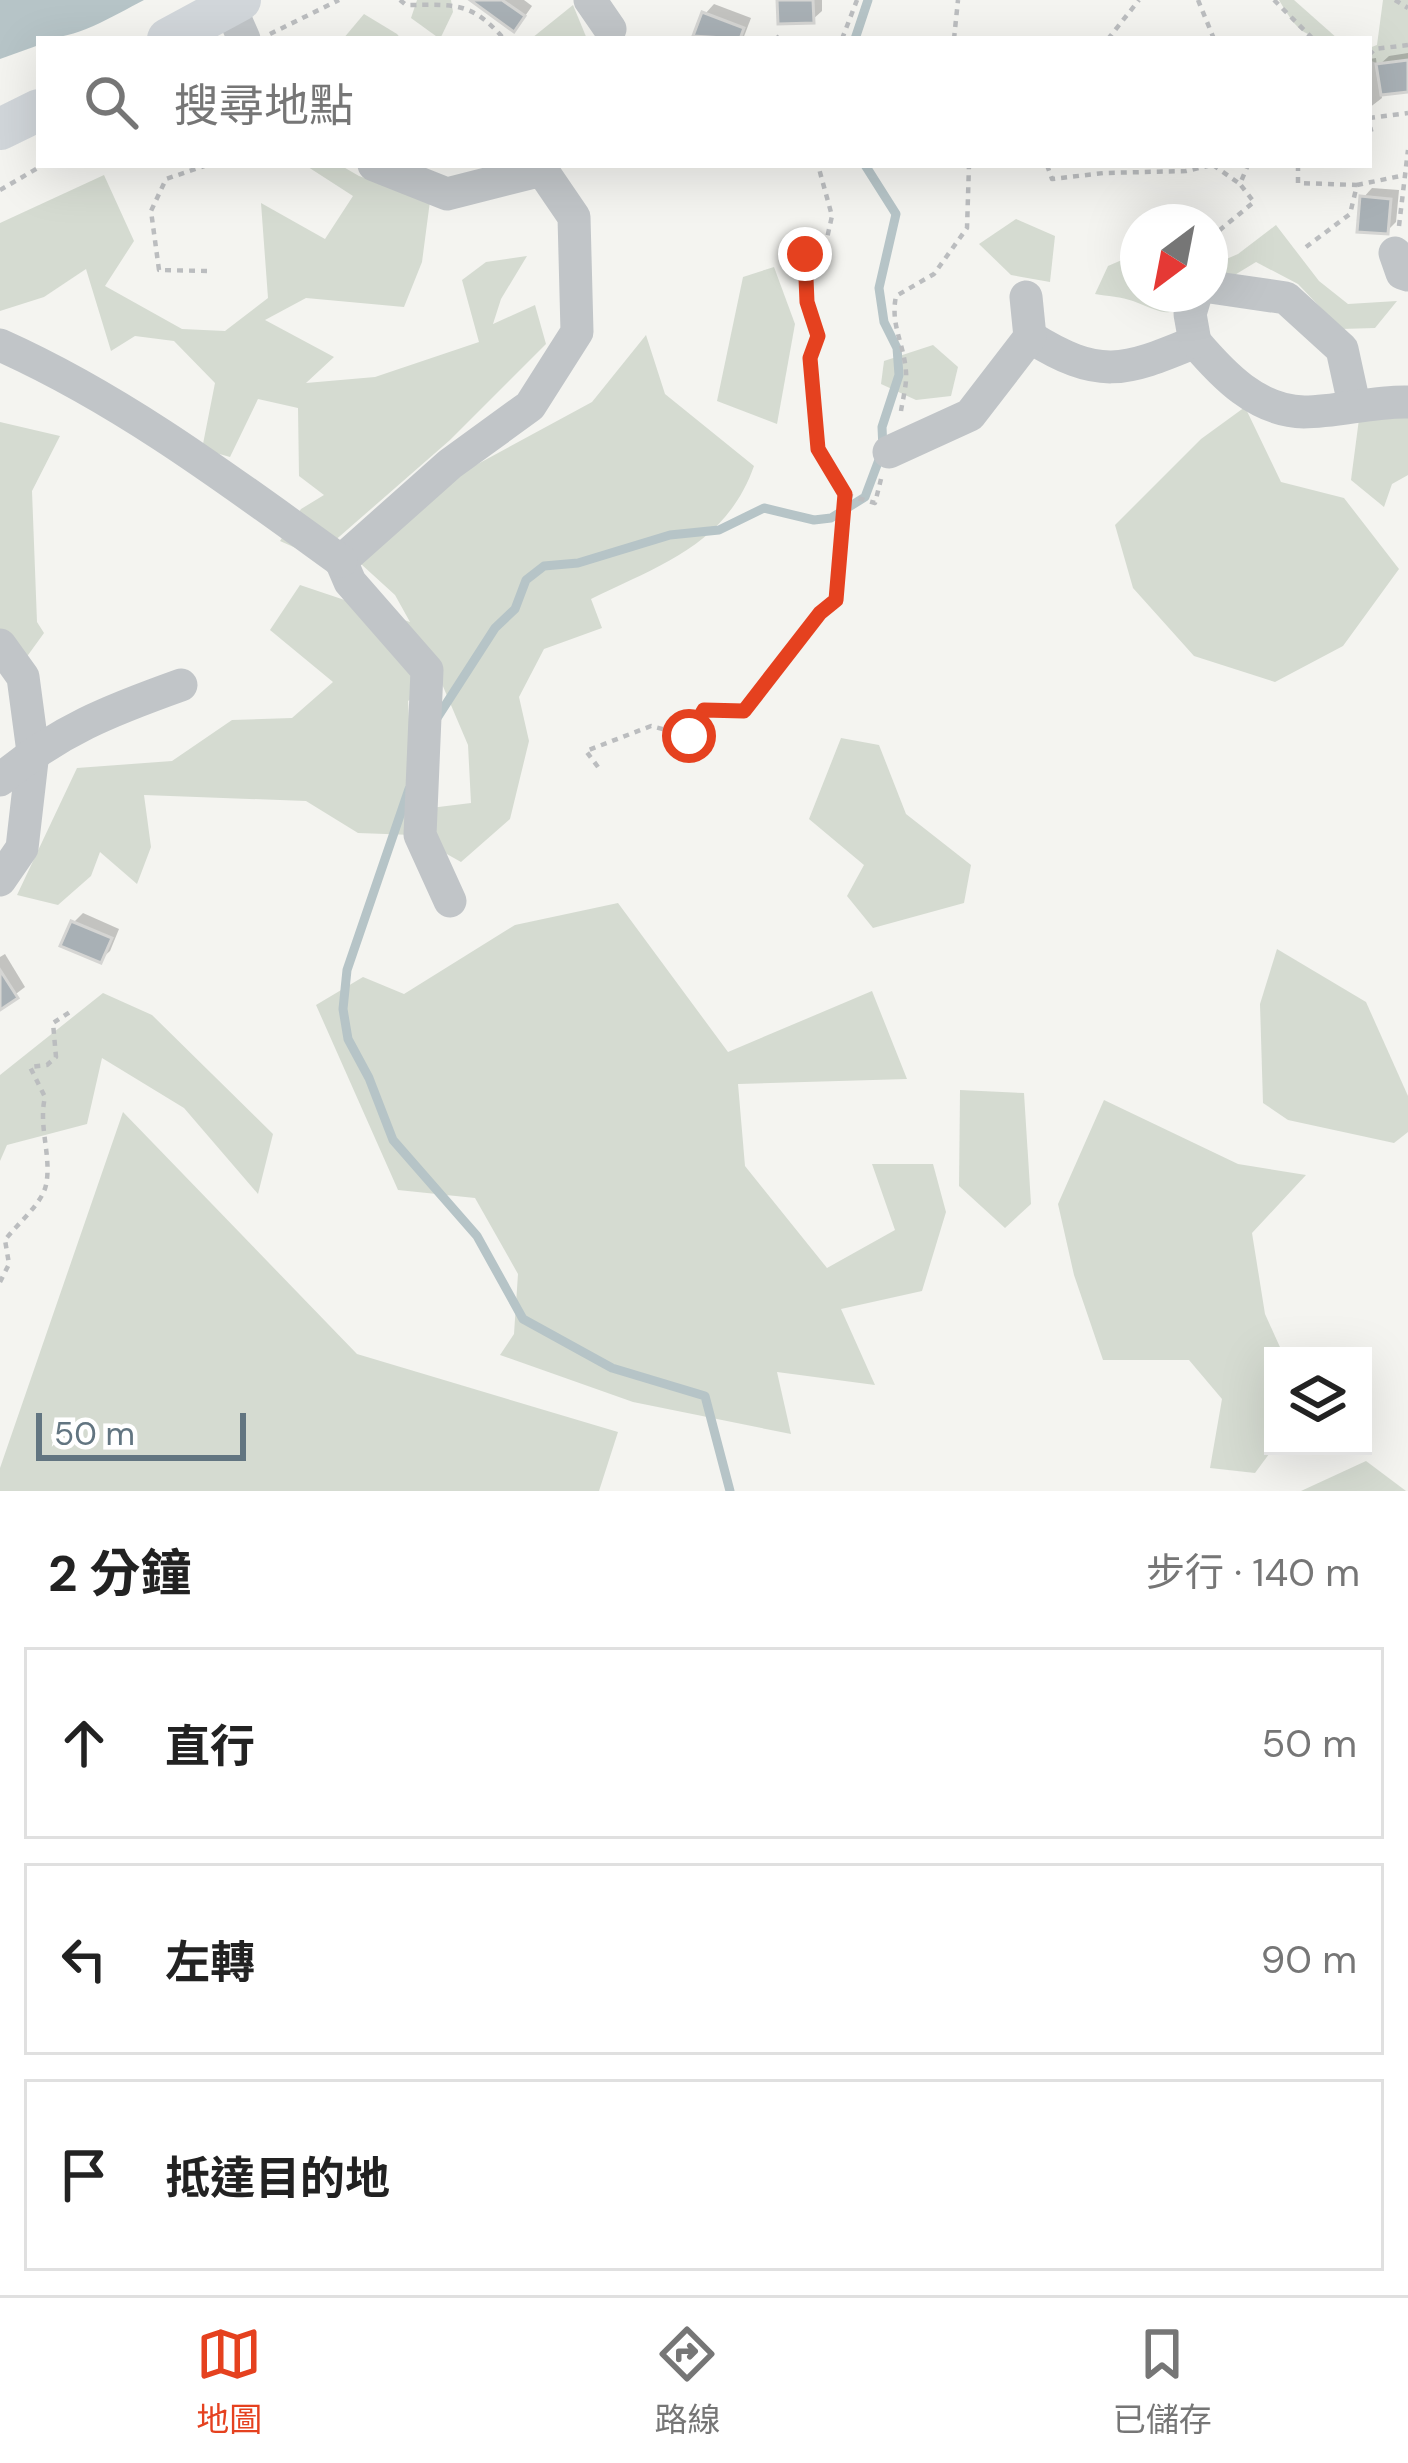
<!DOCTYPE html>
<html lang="zh-TW">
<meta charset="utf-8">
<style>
body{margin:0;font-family:"DM Sans","Noto Sans TC",sans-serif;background:#f6f6f6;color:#222}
.controls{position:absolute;right:36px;bottom:36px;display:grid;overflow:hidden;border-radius:0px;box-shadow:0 12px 48px #0002}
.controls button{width:108px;height:108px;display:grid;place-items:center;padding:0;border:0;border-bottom:3px solid #e0e0e0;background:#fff;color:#222;font:60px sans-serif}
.compass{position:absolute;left:1120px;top:204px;width:108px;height:108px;border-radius:50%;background:#fff;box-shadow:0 12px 48px #0002;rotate:212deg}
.scale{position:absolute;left:36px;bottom:30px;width:210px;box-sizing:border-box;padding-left:12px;border:6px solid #627581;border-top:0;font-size:33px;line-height:42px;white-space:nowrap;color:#627581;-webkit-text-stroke:9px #fff;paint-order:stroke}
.stop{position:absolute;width:36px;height:36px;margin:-27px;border:9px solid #e5411f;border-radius:50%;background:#fff}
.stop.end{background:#e5411f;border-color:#fff;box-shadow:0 3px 12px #0008}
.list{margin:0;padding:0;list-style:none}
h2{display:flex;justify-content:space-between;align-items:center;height:156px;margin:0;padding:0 48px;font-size:51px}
h2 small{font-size:39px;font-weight:400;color:#767676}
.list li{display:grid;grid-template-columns:78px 1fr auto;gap:36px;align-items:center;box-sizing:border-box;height:192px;margin:0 24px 24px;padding:0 24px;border:3px solid #e0e0e0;border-radius:0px}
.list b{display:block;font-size:45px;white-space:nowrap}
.list em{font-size:39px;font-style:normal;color:#767676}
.icon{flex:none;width:66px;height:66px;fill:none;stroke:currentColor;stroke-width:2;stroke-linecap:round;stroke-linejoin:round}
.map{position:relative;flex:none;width:1408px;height:1491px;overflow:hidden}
.search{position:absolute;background:#fff;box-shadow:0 12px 48px #0002;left:36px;right:36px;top:36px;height:132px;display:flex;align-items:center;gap:30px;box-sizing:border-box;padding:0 42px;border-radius:0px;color:#767676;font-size:45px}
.sheet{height:804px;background:#fff}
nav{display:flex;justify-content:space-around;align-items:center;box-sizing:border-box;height:168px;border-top:3px solid #e0e0e0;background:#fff;font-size:33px;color:#767676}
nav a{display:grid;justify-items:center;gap:6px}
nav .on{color:#e5411f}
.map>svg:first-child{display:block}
</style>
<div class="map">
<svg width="1408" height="1491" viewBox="0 0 1408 1491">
<rect width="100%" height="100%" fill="#f4f4f0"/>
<g fill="#d5dbd1" fill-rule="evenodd">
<path d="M417 0H451L453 12 440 39 411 18Z"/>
<path d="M1279 0H1294L1338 39C1303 39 1296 29 1279 0Z"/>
<path d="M1383 0H1408V72L1403 74 1369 60V48L1377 45Z"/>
<path d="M573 5 587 39H532V38Z"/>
<path d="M364 14 397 34 401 39H343Z"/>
<path d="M305 165H340L359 176 430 201 422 262 404 307 306 298 265 320 334 357 306 383 375 377 479 342 462 280 486 262 527 256 501 299 493 324 535 305 546 344 450 440 316 557 280 541 301 509 324 495 299 476 298 408 258 399 230 457 202 449 215 383 174 341 135 336 111 351 86 269 44 297 0 311V223L104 175 134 241 105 286 182 329 225 331 268 298 261 203 325 239 353 196Z"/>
<path d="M1016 219 1055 236 1050 282 1011 275 979 244Z"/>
<path d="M1276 225 1319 281 1348 304 1397 301 1375 328 1341 329 1298 284 1256 262 1210 290V266L1238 254Z"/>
<path d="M1138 253V294H1203C1165 317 1173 317 1133 301 1122 297 1107 296 1095 294L1108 266Z"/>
<path d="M774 267 795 324 777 424 717 401 743 277Z"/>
<path d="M646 335 665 394 754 466C726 545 660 565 591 599L602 628 544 649 519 697 529 741 510 819 461 862 413 835 358 833 306 801 144 795 151 847 137 884 100 852 91 876 58 905 17 895 77 768 172 761 232 720 292 718 333 682 270 630 300 585 410 622 395 595 361 564 439 485 592 402ZM439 677 468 745 471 803 414 810 408 701Z"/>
<path d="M933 345 958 367 951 396 916 400 881 384 884 361Z"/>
<path d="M1245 407 1281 482 1344 498 1399 569 1343 646 1275 682 1194 656 1133 588 1115 525 1201 439Z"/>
<path d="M1408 412V475L1392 484 1384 507 1351 480 1359 419Z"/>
<path d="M0 422 60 436 32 491 37 622 44 633 23 662 0 648Z"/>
<path d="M841 738 879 745 906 814 971 865 964 903 873 928 847 896 864 865 809 819Z"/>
<path d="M618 903 728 1052 872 991 907 1079 738 1084 745 1166 827 1268 895 1230 872 1164H933L946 1212 922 1291 841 1309 875 1385 777 1372 791 1434 633 1402 500 1355 514 1334 518 1274 475 1198 398 1190 316 1005 363 977 404 994 515 925Z"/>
<path d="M1277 949 1366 1002 1408 1096V1132L1394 1143 1288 1120 1263 1103 1260 1004Z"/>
<path d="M103 993 152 1015 273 1134 258 1194 184 1108 102 1058 87 1124 7 1145 0 1161V1075Z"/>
<path d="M960 1090 1024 1093 1031 1204 1005 1228 959 1186Z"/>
<path d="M1104 1100 1238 1164 1306 1175 1252 1233 1265 1314 1284 1356H1273L1275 1446 1255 1473 1210 1468 1222 1399 1189 1360H1103L1074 1275 1058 1204Z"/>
<path d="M123 1112 357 1354 618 1432 599 1491H0V1468Z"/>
<path d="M1366 1461 1406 1491H1301Z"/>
</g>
<path fill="#b6c4c7" d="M0 0H144C111 17 77 39 39 39V45L0 59Z"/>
<g fill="#0003">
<path d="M475 0H524L532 6 523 19Z"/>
<path d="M780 0H822V11L812 20Z"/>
<path d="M714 4 751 18 743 39H710L697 34 705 14Z"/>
<path d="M1408 53V89L1381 92 1382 98 1369 108V59L1376 58 1377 67 1389 56Z"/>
<path d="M1372 188 1399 190 1396 222 1387 231 1363 198Z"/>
<path d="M83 913 119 929 110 951 100 960 73 923Z"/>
<path d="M5 954 25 987 0 1006V957Z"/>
</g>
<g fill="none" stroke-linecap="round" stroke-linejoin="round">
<g stroke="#b6c4c7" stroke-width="9">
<path d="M855 39 868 0"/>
<path d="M437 718 495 628 515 609 526 580 544 566 578 563 670 535 719 530 764 508 814 520 831 518 865 497 883 449 882 427 899 375 897 348 884 322 879 288 896 214 865 165"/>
<path d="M409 789 347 970 343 1009 348 1039 369 1078 393 1140 477 1236 523 1319 612 1368 705 1396 730 1491"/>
</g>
</g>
<g fill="#a8b0b5" stroke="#d5d5d3" stroke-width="3">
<path d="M470 0H502L525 16 514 32Z"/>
<path d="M777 0H813L814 23 778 24Z"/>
<path d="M702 12 744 28 740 39 693 36Z"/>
<path d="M1408 60V92L1381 95 1376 64Z"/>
<path d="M1360 196 1391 199 1388 234 1357 232Z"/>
<path d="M71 921 112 938 101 963 60 946Z"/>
<path d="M0 970 18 998 0 1010Z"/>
</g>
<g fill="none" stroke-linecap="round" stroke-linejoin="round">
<g stroke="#bbbdbf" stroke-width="4.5" stroke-dasharray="6 6" stroke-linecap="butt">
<path d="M400 0 406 5C453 5 470 0 504 39"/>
<path d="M1198 0 1214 39"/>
<path d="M1274 0 1313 39"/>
<path d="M1395 0 1408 8"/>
<path d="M270 34 339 0"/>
<path d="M776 36 779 39"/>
<path d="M516 39H521"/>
<path d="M842 39 857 0"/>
<path d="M954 39 958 0"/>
<path d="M1108 39 1139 0"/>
<path d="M1369 55 1375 49 1408 45"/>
<path d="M1369 118 1408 113"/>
<path d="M1369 130 1373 129"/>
<path d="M1047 165 1052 179 1104 173 1186 171 1212 165"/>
<path d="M1213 165 1240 184"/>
<path d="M1298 165V183L1357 185 1350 214 1306 247"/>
<path d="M1357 185 1405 175"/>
<path d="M0 190 43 165"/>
<path d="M1399 226 1408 150"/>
<path d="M1210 238 1254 202 1240 184 1248 165"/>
<path d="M207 271 159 270 151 211 166 179 207 165"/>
<path d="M901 411C903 398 907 384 906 372 904 343 890 325 896 296L934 274 967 228 969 165"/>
<path d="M847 495 875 503 881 479"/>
<path d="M598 767 586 751 651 726 689 736 704 710 744 711 820 612 835 600 845 494 818 449 810 358 818 336 807 302 805 254 822 260 832 216 818 165"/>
<path d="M0 1282 9 1264 5 1240C17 1224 42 1204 46 1185 52 1157 38 1126 45 1097L30 1067 47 1065 56 1057 53 1023 70 1012"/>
</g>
<g stroke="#c1c5c8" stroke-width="33">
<path d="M590 0 610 29"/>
<path d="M229 5 244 39"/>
<path d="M374 165 447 194 542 170 574 217 577 332 530 406 450 464 341 561 350 582 427 670 420 835 450 901"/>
<path d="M1395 253 1402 273 1408 275"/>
<path d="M1210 287 1286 298 1342 349 1354 404"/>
<path d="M1030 337C1099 380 1123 372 1195 342 1223 375 1257 411 1304 412 1338 412 1373 401 1408 402"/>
<path d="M1195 342 1190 314 1196 294"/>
<path d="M0 345C123 400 233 483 341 561"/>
<path d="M889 452 970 415 1030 337 1026 297"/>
<path d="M0 645 23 677 33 752 22 848 0 880"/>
<path d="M0 780C57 731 111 710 181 685"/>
</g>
<g stroke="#d1d6da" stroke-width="42">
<path d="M168 39 240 0"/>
<path d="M0 129 39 110"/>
</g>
</g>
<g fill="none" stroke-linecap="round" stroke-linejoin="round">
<path stroke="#e5411f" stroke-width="15" d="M689 736 704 710 744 711 820 613 836 600 845 494 818 449 810 358 818 336 807 302 805 254"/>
</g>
</svg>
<div class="controls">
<button><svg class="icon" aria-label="layers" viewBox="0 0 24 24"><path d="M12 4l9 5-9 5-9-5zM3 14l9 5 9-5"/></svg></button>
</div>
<svg class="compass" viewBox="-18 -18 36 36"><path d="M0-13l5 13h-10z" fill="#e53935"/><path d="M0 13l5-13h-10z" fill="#767676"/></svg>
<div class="scale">50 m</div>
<div class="stop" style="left:689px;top:736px"></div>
<div class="stop end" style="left:805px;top:254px"></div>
<div class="search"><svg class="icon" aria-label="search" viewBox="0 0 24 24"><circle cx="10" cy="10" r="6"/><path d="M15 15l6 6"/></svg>搜尋地點</div>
</div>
<section class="sheet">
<h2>2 分鐘<small>步行 · 140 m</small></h2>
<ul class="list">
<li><svg class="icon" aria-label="ahead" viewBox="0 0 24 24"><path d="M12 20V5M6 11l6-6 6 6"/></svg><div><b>直行</b></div><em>50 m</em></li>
<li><svg class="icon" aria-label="left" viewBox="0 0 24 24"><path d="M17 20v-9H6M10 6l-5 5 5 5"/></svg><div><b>左轉</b></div><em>90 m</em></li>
<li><svg class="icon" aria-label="arrive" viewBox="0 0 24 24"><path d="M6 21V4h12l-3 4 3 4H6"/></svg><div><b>抵達目的地</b></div></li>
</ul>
</section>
<nav>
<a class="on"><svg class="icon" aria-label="map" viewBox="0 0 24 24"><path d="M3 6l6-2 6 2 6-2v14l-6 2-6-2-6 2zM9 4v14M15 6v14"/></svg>地圖</a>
<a><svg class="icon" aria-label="directions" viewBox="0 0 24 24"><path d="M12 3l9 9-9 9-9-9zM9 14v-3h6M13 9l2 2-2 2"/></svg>路線</a>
<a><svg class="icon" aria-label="saved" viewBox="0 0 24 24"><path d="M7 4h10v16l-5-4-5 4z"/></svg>已儲存</a>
</nav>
